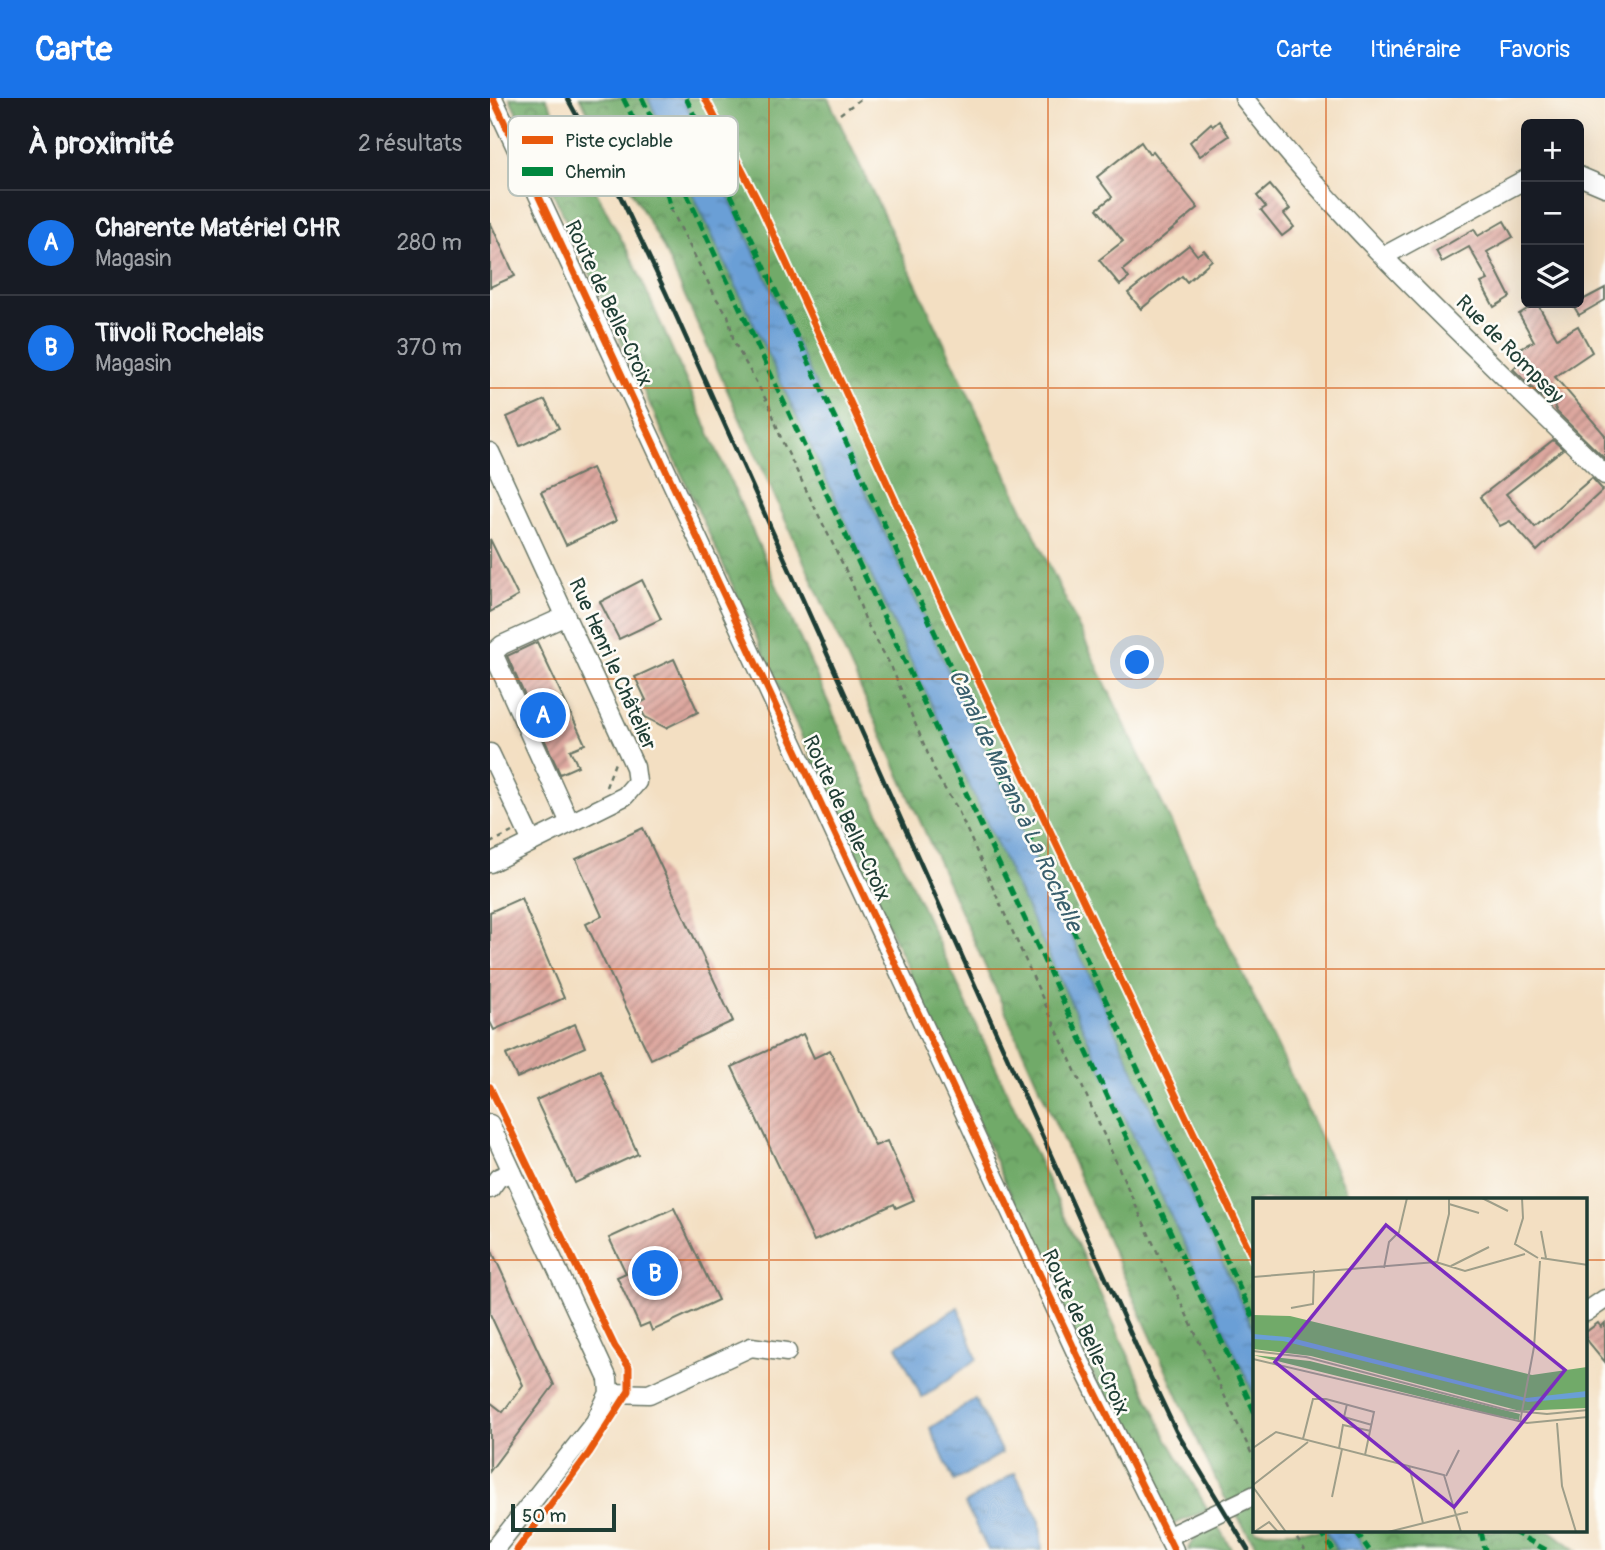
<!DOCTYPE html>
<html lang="fr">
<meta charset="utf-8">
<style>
body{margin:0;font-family:Pangolin,sans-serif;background:#20242c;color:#f1f3f6}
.controls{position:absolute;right:21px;top:21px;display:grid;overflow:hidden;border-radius:10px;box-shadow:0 7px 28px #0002}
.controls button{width:63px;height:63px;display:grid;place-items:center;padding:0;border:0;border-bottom:2px solid #363941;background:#171b24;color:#f1f3f6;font:35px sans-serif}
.scale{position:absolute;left:21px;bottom:18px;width:105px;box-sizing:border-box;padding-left:7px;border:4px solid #1f3d34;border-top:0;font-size:19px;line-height:24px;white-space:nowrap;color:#1f3d34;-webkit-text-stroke:5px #fdfcf7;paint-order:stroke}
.you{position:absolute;left:648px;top:565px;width:24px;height:24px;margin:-18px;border:5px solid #fff;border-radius:50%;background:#1a73e8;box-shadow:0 0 0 10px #1a73e833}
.badge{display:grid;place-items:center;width:46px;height:46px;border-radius:50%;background:#1a73e8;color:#fff;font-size:23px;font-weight:700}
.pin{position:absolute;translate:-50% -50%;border:4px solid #fff;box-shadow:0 2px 7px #0006}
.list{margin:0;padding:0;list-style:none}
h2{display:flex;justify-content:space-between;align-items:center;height:91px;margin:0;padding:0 28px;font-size:30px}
h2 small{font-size:23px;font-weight:400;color:#9ea1a6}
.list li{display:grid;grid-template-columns:46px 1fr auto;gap:21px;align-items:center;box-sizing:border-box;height:105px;padding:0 28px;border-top:2px solid #363941}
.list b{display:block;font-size:26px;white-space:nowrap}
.list p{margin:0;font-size:23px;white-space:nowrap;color:#9ea1a6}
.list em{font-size:23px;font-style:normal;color:#9ea1a6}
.icon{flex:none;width:38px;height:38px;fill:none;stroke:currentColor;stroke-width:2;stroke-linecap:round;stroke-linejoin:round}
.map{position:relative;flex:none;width:1115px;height:1452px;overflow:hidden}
header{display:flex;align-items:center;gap:42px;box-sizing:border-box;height:98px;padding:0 35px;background:#1a73e8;color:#fff}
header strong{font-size:33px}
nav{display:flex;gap:38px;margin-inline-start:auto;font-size:24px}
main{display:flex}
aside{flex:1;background:#171b24}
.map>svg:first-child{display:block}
</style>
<header>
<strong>Carte</strong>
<nav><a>Carte</a><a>Itinéraire</a><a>Favoris</a></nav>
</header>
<main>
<aside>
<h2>À proximité<small>2 résultats</small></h2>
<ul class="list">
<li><span class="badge">A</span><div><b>Charente Matériel CHR</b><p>Magasin</p></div><em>280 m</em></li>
<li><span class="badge">B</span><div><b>Tiivoli Rochelais</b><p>Magasin</p></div><em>370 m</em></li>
</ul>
</aside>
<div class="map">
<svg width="1115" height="1452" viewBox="0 0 1115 1452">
<defs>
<pattern id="forest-crowns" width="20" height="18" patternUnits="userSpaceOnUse" patternTransform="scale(1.75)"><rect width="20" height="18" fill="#71aa69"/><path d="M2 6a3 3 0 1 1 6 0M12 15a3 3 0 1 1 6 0" fill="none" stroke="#5c8c57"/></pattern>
<pattern id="water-ripples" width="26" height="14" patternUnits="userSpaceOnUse" patternTransform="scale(1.75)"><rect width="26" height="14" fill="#6a9fd6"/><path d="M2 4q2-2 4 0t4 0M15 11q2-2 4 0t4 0" fill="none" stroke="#5783ae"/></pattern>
<pattern id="building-hatch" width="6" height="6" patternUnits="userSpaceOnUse" patternTransform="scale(1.75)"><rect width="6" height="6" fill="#dda79f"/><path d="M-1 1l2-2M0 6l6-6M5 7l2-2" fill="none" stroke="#b38982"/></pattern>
</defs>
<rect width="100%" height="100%" fill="#fdfcf7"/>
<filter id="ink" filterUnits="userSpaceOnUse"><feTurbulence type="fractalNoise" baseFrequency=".0143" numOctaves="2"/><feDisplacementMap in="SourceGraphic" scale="14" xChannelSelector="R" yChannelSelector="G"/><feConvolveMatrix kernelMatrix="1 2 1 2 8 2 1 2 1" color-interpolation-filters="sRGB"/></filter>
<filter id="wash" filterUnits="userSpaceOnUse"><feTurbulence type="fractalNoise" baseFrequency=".00686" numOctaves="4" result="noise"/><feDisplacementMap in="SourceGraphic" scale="28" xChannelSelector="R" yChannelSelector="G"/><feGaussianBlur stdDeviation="1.57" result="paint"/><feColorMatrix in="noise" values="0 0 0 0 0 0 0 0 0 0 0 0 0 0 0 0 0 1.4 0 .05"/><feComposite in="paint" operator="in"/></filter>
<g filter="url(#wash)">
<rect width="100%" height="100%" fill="#f3dfc2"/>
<g fill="url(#forest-crowns)" stroke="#48744e" stroke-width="2">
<path d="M20 0H56L144 165 350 631 676 1339 718 1412 682 1427 668 1409 607 1285Z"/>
<path d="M90 0H338L860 1102H765V1433H1061L1086 1452H769L734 1398 715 1359 173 149Z"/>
<path d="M724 1422 742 1452H698L711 1430Z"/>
</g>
<g fill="url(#water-ripples)" stroke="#446e85" stroke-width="2">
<path d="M158 0H193L765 1235V1298Z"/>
<path d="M468 1209 487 1261 432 1300 407 1248Z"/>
<path d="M485 1301 512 1355 464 1383 440 1330Z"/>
<path d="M525 1375 550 1423 552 1452H498L475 1406Z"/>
<path d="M835 1433H862L876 1452H847Z"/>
</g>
<g id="blocks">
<g fill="url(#building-hatch)">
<path d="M729 23 739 38 710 58 700 44 721 25 723 28Z"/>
<path d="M651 44 659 56 663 53 708 110 633 172 639 180 630 187 609 162 633 143 607 111 622 99 607 79Z"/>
<path d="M780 87 800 111 794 116 804 129 792 138 771 112 776 109 767 98Z"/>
<path d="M1014 123 1023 139 997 154 1020 199 1004 209 991 185 998 182 979 149 952 164 946 153 984 131 988 138Z"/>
<path d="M0 124 25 178 0 189Z"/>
<path d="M699 147 707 157 714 152 722 162 697 184 692 178 651 211 638 195Z"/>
<path d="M1115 190V202L1089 217 1083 207Z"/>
<path d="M1047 205 1067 240 1088 228 1102 254 1065 279 1115 337V361L1067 314 1058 295 1051 299 1023 271 1029 265 1023 254 1044 243 1029 216Z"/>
<path d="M55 302 69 330 30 348 17 319Z"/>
<path d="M1063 342 1073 351 1016 396 1045 429 1102 380 1113 392 1047 453 1020 423 1010 428 990 399Z"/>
<path d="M102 370 126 423 76 447 51 394Z"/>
<path d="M0 441 28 498 0 514Z"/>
<path d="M152 482 171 521 129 541 110 504Z"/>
<path d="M47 544 95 646 80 652 88 668 70 676 17 558Z"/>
<path d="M184 561 208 614 176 630 155 619 148 606 156 602 145 579Z"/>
<path d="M153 730 243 923 161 961 96 826 112 818 86 761Z"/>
<path d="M31 800 74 900 4 932 0 924V814Z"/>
<path d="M85 926 95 949 27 980 16 957Z"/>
<path d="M313 936 324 960 340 952 385 1048 397 1043 424 1102 406 1110 404 1106 324 1143 242 969Z"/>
<path d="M110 973 148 1056 85 1085 46 1002Z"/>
<path d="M184 1110 228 1202 162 1233 159 1225 150 1229 127 1179 136 1175 119 1140Z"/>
<path d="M0 1149 64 1287 0 1373V1304L13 1314 33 1287 0 1216Z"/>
<path d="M1108 1225 1111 1229 1115 1225V1264L1096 1241V1234Z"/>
</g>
</g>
</g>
<g filter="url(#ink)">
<use href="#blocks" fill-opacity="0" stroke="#697666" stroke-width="2"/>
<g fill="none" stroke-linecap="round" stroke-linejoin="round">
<defs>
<g id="minor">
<path d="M3 0 590 1263 684 1452"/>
<path d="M754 0C860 137 992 255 1115 377"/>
<path d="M1089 78 1115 89"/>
<path d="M894 158 1036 81"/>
<path d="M0 354 145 669 147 684 135 698 0 765"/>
<path d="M76 518 12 547 3 555 80 725"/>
<path d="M0 655 42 744"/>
<path d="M0 1026 118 1281 119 1295 105 1324 4 1452"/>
<path d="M0 1091 8 1080 22 1074"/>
<path d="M1096 1214 1115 1201"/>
<path d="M119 1295 159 1296 261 1249 297 1254"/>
<path d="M677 1439 765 1397"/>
</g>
</defs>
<use href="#minor" stroke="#697666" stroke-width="21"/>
<g stroke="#697666" stroke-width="2.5" stroke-dasharray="5 5" stroke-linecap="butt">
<path d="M350 16 372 0"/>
<path d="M181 111 226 200 238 217 244 244 280 309 292 343 362 485 376 524 401 568 448 680 467 710 650 1117 765 1363"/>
<path d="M116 689 126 662"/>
<path d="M0 745 22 734"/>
<path d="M801 1433 815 1452"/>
</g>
<use href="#minor" stroke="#fff" stroke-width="18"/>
<path stroke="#1f3d34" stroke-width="4.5" d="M77 0 125 87 176 195 651 1259 686 1333 758 1452"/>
<g stroke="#00873e" stroke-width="5" stroke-dasharray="10 5" stroke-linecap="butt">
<path d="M133 0 173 80 181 111"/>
<path d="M152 0 765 1315"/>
<path d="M196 0 765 1223"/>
<path d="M830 1433 843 1452"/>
<path d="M866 1433 879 1452"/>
<path d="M991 1433 995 1452"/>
<path d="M1022 1433 1056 1452"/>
</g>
<defs>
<g id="cycleway">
<path d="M3 0 590 1263 684 1452"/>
<path d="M215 0 269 105 457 516 765 1164"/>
<path d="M0 989 125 1249 139 1269V1293L99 1355 27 1452"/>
</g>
</defs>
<use href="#cycleway" stroke="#fdfcf7" stroke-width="11"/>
<use href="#cycleway" stroke="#e8590c" stroke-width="7"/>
</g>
</g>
<path fill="none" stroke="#d45610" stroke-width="2" stroke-opacity="0.55" d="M279 0V1452M558 0V1452M836 0V1102M0 290H1115M0 581H1115M0 871H1115M0 1162H765M1096 1162H1115M836 1433V1452"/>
<g text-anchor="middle" stroke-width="5" stroke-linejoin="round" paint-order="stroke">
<g font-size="21" fill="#1f3d34" stroke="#fdfcf7">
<text transform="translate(119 205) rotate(65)" y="7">Route de Belle-Croix</text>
<text transform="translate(1020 251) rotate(45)" y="7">Rue de Rompsay</text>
<text transform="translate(123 566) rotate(66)" y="7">Rue Henri le Châtelier</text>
<text transform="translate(357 720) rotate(65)" y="7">Route de Belle-Croix</text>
<text transform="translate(596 1234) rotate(65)" y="7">Route de Belle-Croix</text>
</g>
<g font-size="23" font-style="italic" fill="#395f6d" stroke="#fdfcf7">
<text transform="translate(526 702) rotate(65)" y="8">Canal de Marans à La Rochelle</text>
</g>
</g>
<g transform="translate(763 1100)">
<rect width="334" height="334" fill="#f3dfc2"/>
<path d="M0 117 37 118 279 177 334 169V210L267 213 58 158 0 151ZM0 157 57 163 267 216 266 222 241 217Z" fill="#71aa69"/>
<path d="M0 136 35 139 273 200 334 193V199L275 204 30 143 0 141Z" fill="#6a9fd6"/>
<path fill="none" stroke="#9e9e89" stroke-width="2" d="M229 0 255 13M269 0 270 20 262 46 285 60M196 6 226 15M288 33 293 60M288 60 335 67M184 65 196 16V0M198 68 236 49M131 70 136 44 146 34 154 0M0 79 183 64 212 73 272 56M38 110 60 106 61 72M0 153 53 159 254 212 294 216 335 212M0 161 274 225 335 219M94 206 91 219 119 227M267 224 281 149 287 63M304 225 309 288 323 334M50 241 60 201H73L121 214 112 257M0 250 23 234 191 277 208 334M86 250 90 227 118 233M156 268 170 325M193 278 206 252M0 287 55 244M0 289 33 334M79 299 89 251M1 334 16 324 25 334M135 334 215 314"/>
<path fill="#7b2cbf" fill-opacity="0.15" stroke="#7b2cbf" stroke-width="3.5" d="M133 27 312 172 201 309 22 164Z"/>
<rect width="334" height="334" fill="none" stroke="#1f3d34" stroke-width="3.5"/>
</g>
<rect x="18" y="18" width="230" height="80" rx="10" fill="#fdfcf7" stroke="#bac3bc" stroke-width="2"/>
<rect x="32" y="38" width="31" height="8" fill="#e8590c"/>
<rect x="32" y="69" width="31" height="9" fill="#00873e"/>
<g font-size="19" fill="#1f3d34">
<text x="75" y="49">Piste cyclable</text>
<text x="75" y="80">Chemin</text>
</g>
</svg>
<div class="controls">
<button>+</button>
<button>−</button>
<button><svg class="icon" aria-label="layers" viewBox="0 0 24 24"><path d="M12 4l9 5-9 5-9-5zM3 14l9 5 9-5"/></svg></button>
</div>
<div class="scale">50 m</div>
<div class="you"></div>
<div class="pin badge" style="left:53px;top:617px">A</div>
<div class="pin badge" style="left:165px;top:1175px">B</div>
</div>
</main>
